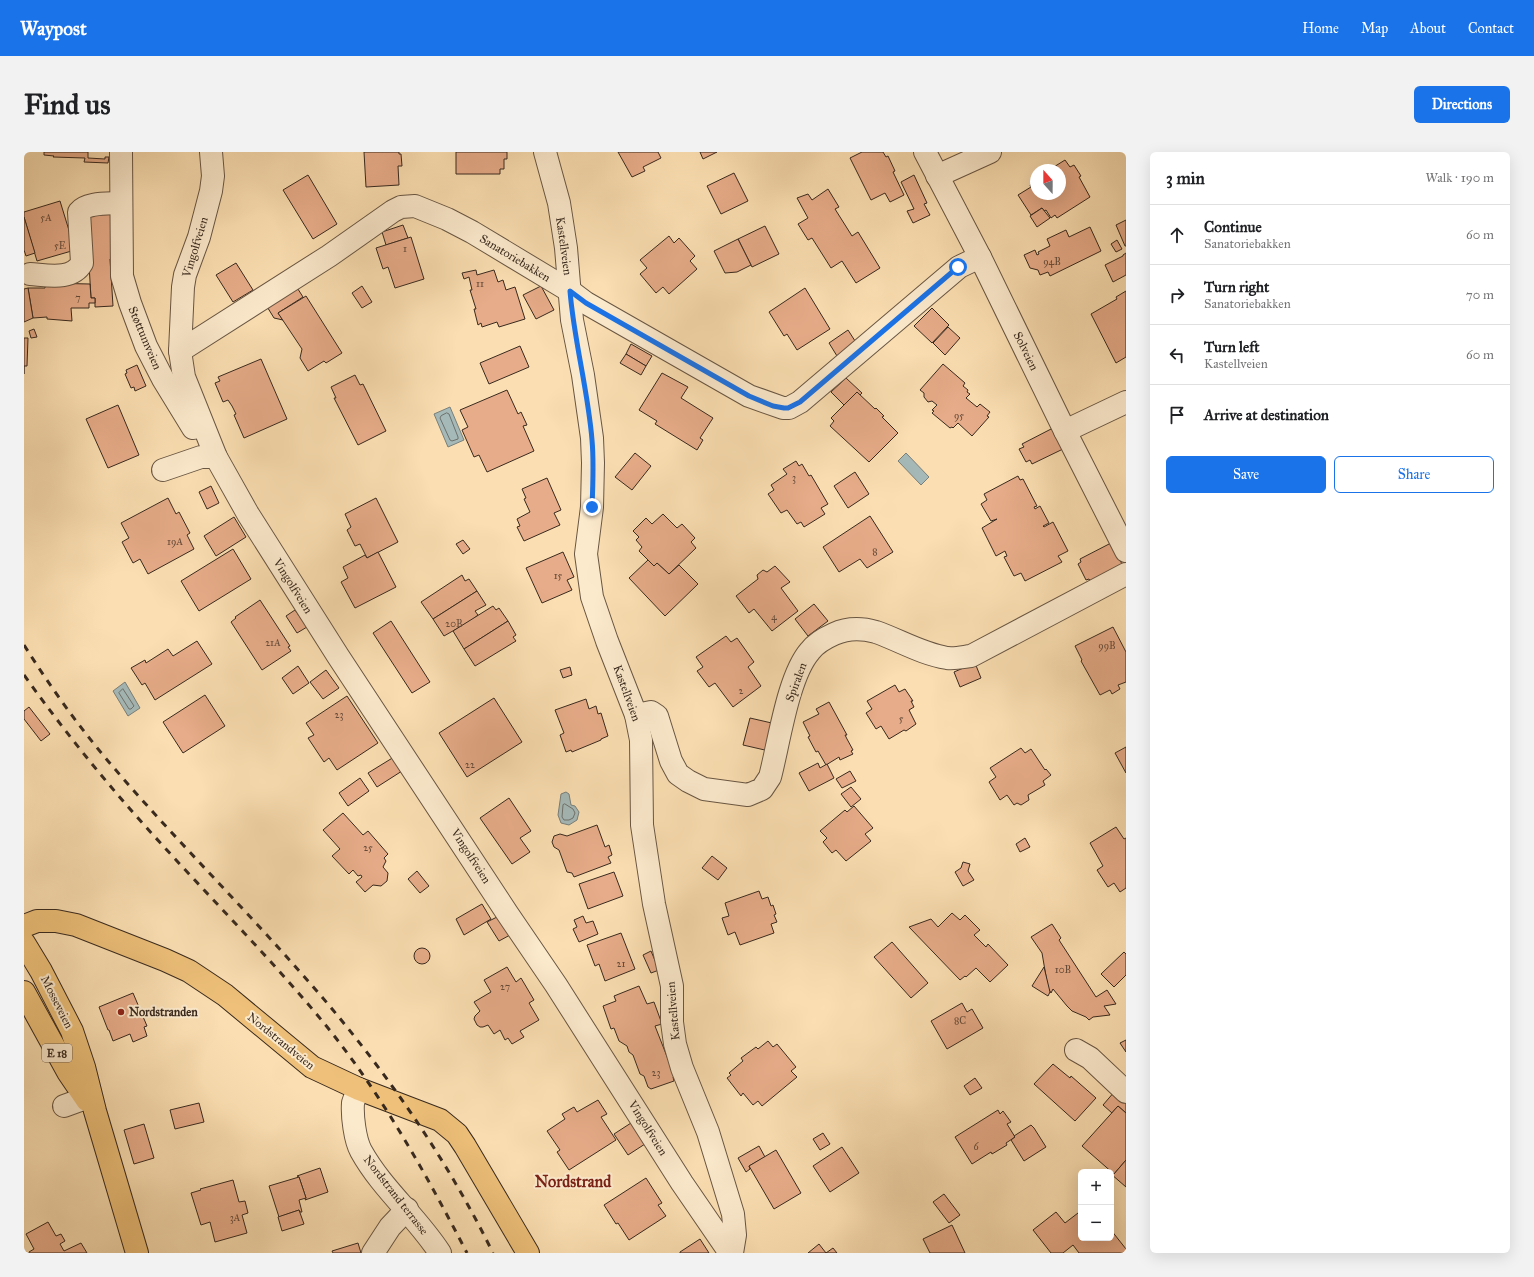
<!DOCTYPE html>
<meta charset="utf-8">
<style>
body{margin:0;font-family:"IM FELL Great Primer",serif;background:#f2f2f2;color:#202124}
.controls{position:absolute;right:12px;bottom:12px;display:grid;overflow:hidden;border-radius:6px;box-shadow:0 4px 16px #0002}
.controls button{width:36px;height:36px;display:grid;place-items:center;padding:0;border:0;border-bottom:1px solid #e0e0e0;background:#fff;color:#202124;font:20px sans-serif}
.compass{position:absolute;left:1006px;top:12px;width:36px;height:36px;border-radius:50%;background:#fff;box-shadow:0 4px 16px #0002;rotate:339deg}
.stop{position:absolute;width:12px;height:12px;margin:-9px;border:3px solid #1a73e8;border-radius:50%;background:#fff}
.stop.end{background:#1a73e8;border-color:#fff;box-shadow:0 1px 4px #0008}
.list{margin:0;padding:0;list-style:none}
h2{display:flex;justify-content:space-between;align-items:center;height:52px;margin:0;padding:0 16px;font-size:17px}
h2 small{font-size:13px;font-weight:400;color:#757577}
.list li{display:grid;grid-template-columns:26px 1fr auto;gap:12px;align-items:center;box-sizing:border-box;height:60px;padding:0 16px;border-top:1px solid #e0e0e0}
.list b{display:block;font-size:15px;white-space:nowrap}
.list p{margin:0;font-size:13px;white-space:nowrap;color:#757577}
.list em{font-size:13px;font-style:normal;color:#757577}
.actions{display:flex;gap:8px;padding:12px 16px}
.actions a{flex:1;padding:9px 0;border:1px solid #1a73e8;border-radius:6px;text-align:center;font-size:14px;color:#1a73e8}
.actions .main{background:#1a73e8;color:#fff}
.icon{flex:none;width:22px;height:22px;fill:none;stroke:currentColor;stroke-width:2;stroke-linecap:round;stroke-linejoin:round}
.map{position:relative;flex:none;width:1102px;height:1101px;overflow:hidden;border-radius:6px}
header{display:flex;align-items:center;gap:24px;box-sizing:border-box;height:56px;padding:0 20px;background:#1a73e8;color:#fff}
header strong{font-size:19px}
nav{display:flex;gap:22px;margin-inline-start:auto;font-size:14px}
.intro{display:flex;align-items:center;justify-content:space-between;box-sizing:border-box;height:96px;padding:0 24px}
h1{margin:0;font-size:28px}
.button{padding:10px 18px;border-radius:6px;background:#1a73e8;color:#fff;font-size:14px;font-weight:700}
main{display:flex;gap:24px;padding:0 24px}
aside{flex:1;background:#fff;border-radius:6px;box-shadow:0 4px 16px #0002}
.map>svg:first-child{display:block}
</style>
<header>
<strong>Waypost</strong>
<nav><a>Home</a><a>Map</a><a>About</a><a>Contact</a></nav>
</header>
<div class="intro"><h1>Find us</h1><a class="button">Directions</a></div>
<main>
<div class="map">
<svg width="1102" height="1101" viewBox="0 0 1102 1101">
<rect width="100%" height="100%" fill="#fbdfb2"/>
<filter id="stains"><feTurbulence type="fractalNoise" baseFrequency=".005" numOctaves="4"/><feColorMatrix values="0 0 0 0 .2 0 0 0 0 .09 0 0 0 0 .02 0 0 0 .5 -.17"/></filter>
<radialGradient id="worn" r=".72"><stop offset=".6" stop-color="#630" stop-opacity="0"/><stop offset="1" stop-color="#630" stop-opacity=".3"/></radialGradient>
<g fill="#a5b9b8" stroke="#797f7a">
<path d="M426 255 440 288 424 295 410 262Z"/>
<path d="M882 301 905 325 897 333 874 309Z"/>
<path d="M101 530 116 556 104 564 89 539Z"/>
<path d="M542 640 545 642 547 653 551 654 555 660 553 668 545 673 537 671 534 663 537 642Z"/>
</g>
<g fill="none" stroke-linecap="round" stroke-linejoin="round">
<g stroke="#6e716b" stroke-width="1">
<path d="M423 261 425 262 434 285V287L428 289 426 288 416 266 417 264Z"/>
<path d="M99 537 110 554 107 557H105L95 541Z"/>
<path d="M541 652 549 657 551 661 549 666 545 668H540L538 665 539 653Z"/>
</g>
</g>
<g fill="#e7ac89" stroke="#38291e">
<path d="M20 0H64V6L81 7V5H85L84 11 60 10 61 6 29 5 30 4 20 3Z"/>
<path d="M340 0H375V2H377L378 14H374L375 33 342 35Z"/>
<path d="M432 0H483V7H480V17H476V22H432Z"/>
<path d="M594 0H634L637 6 619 15 621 19 608 25Z"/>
<path d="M676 0H693L679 7Z"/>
<path d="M838 0H859L862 5 864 4 871 19 869 20 880 43 866 50 861 41 847 48 826 6Z"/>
<path d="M1041 8 1046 15 1050 13 1057 24 1055 25 1066 45 1033 66 1031 63 1027 66 1022 58 1020 59 1018 56 1007 63 994 43 1007 35 1006 33 1010 31 1009 28 1012 26V42H1036V18H1025Z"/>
<path d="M710 21 724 49 697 62 683 34Z"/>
<path d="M284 23 313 72 289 87 259 38Z"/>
<path d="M890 23 903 51 900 52 906 63 889 71 883 59 890 57 877 30Z"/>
<path d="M804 37 815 55 811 57 828 84 834 80 856 116 832 131 818 109 807 116 788 86 784 88 774 72 784 66 773 46 784 42 788 48Z"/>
<path d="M36 49 51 98 13 109 0 65V60Z"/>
<path d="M1018 56 1026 66 1013 75 1006 64Z"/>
<path d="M88 59 91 107H86L89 154 71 155V146H67L62 61Z"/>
<path d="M0 65 11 101 2 104 0 98Z"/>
<path d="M1102 68V94H1101L1092 73Z"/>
<path d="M379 73 384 86 362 93 358 80Z"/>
<path d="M741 74 755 102 728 115 714 87Z"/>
<path d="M1066 75 1077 99 1026 124 1024 120 1016 123 1014 118 1006 116 1000 103 1011 98 1013 103 1015 102 1014 100 1026 94 1023 87 1042 78 1045 85Z"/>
<path d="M645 84 650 91 655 86 671 104 666 109 673 117 645 142 639 135 632 141 616 122 623 116 616 108Z"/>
<path d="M387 85 400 127 371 136 364 115 359 117 352 96Z"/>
<path d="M714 87 727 113 713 120 701 121 690 99Z"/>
<path d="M1093 88 1098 97 1092 100 1087 92Z"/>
<path d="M1102 101V123L1089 130 1081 113 1099 104V103Z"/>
<path d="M212 111 229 138 209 150 192 123Z"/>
<path d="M452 118 453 123 470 118 474 130 479 128 482 138 491 135 501 167 475 175 473 170 458 175 457 171 454 173 450 157H452L446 138H448L445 125 440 127 438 121Z"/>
<path d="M21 131 66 132 67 146H71V151H65V156H47L48 169 23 167V165L9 166 4 136H21Z"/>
<path d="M272 134 279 145 254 161 259 168 250 166 242 153Z"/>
<path d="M338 134 348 150 338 156 328 141Z"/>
<path d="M517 134 530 158 512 167 499 143Z"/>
<path d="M4 136 9 166 0 170V137Z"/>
<path d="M781 136 806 177 773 198 763 182 760 184 745 160Z"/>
<path d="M1102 139V205L1092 211 1067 162 1093 147 1092 145Z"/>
<path d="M282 144 318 201 302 211 300 209 284 219 276 206 278 197 254 161Z"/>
<path d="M908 156 925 173 908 191 890 174Z"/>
<path d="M924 175 936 186 921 203 909 191Z"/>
<path d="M10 177 13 185 7 186 5 179Z"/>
<path d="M824 178 833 192 813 204 805 191Z"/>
<path d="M0 186H4L3 214H0V222Z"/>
<path d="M607 192 628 204 622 214 602 202Z"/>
<path d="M496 194 505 215 465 232 456 211Z"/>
<path d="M602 202 622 214 617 223 596 211Z"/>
<path d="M237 207 263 267 220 286 210 263 212 262 208 254 204 248 199 250 191 231 196 229 194 225Z"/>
<path d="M919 212 941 231 939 234 944 238 943 240 946 242 942 246 953 255 956 252 966 260 963 264 965 265 948 284 934 271 929 276 928 275 926 276 908 261 910 259 908 258 913 253 908 249 904 250 900 245V241L896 238Z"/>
<path d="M113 213 122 234 111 239 110 235 107 236 101 222 103 221 102 218Z"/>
<path d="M638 221 664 235 657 246 689 266 676 286 679 288 673 298 631 272 633 269 615 258Z"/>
<path d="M331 223 336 233 339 232 362 279 334 293 310 246H312L307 235Z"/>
<path d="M822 226 838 241 836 243 833 240 820 253 807 240Z"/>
<path d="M483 238 494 262 497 260 503 273 499 274 510 299 463 320 455 303 450 305 438 278 444 275 436 258Z"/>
<path d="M833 240 851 257 852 256 860 264 858 265 874 281 845 310 806 274 810 269 807 266Z"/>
<path d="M94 253 115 303 84 316 62 267Z"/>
<path d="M1029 276 1039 297 1008 312 1006 308 1002 310 995 297 1000 295 998 292Z"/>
<path d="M611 301 627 314 608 338 591 325Z"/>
<path d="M772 309 775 314 778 312 785 324 787 323 804 352 797 356 801 362 780 375 777 370 773 372 763 358 757 361 744 342 750 338 747 333 763 322 759 317Z"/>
<path d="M831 320 845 342 824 356 810 334Z"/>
<path d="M994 324 996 328 999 327 1013 354 1010 355 1011 357 1016 354 1025 371 1019 374 1020 375 1029 370 1044 399 1034 404 1038 410 1001 429 997 421 990 424 980 405 983 404 981 399 972 404 958 376 973 367 967 369 957 352 963 348 960 342Z"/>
<path d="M523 326 537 358 530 361 536 373 500 389 493 375 496 374 493 367 506 360 500 347 502 346 498 337Z"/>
<path d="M187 334 195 351 183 357 175 340Z"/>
<path d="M144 346 152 362 155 360 166 381 163 383 170 397 124 422 116 407 109 411 98 390 105 386 97 371Z"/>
<path d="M352 346 374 390 343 406 336 392 331 394 323 378 327 375 321 362Z"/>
<path d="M639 362 653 376 658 372 671 386 667 390 672 396 645 422 633 411 630 414 615 399 618 395 612 388 615 385 609 379 622 366 628 372Z"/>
<path d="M846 364 869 400 843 416 836 407 815 420 799 395Z"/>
<path d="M210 365 222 385 192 404 180 384Z"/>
<path d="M439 388 446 397 439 402 432 392Z"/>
<path d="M1087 391 1099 414 1067 430 1065 427 1062 428 1054 412 1057 410 1056 407Z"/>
<path d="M209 397 227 427 175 459 157 429Z"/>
<path d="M354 400 372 435 331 456 317 430 324 426 319 415 341 403 343 406Z"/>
<path d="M539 400 550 425 543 428 548 438 518 451 502 416Z"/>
<path d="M624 408 630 414 633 411 645 422 655 413 674 432 641 464 605 426Z"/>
<path d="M751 414 766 430 757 436 774 459 748 479 730 457 725 461 712 444 734 427 733 423 739 418 743 420Z"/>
<path d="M438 423 441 429 445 427 453 439 409 467 397 450Z"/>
<path d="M453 439 462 453 451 459 454 463 448 468 420 484 409 467Z"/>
<path d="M236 448 266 494 264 495 267 499 238 518 207 470 212 466 211 465Z"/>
<path d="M790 452 804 469 784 484 771 467Z"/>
<path d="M469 454 472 458 475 456 484 469 440 497 429 479Z"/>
<path d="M271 458 283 475 273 481 262 464Z"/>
<path d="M367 469 406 530 388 541 349 481Z"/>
<path d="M484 469 492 483 489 485 492 489 451 514 440 497Z"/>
<path d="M1089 475 1102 500V530L1094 533 1096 537 1088 542 1086 538 1076 543 1057 509 1058 508 1051 494Z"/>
<path d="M702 484 707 490 713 486 730 510 724 515 737 534 709 555 691 531 685 535 673 519 679 515 672 505Z"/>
<path d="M173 489 188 512 131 548 121 531 118 533 107 516 121 508 122 511 144 497 149 504Z"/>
<path d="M951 511 957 526 936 535 930 520Z"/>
<path d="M274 514 285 531 269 542 258 526Z"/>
<path d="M546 515 548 523 539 526 536 518Z"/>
<path d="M302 518 315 536 299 547 286 530Z"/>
<path d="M871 533 875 540 881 537 889 549H887L890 555 885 558 892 572 882 579 880 578 865 587 857 574 852 577 842 561 848 557 843 549Z"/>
<path d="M181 543 201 574 159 601 139 570Z"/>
<path d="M323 544 354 591 313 618 305 606 300 610 284 586 290 583 282 571Z"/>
<path d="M470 546 498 590 443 625 415 581Z"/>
<path d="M562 547 565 557 572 554 574 562 577 561 584 584 577 587V588L548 600 547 598 542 600 536 583 540 581 531 558Z"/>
<path d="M805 550 823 583H821L823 587 829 598 827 599 829 602 816 608 815 605 802 613 794 599 792 600 784 585 786 584 779 570 795 562 792 557Z"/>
<path d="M5 555 26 582 17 589 0 567V559Z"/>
<path d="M726 566 752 572 745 599 719 593Z"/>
<path d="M1102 595V621L1091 601Z"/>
<path d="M997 596 1001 601 1007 597 1021 618 1022 617 1027 623 1019 629 1021 633 1004 643 1005 648 997 653 993 651 990 653 983 643 976 648 965 630 972 625 966 616Z"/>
<path d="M370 605 378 619 353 635 344 621Z"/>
<path d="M794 611 796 616 803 612 810 626 785 639 775 621Z"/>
<path d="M826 619 832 629 818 636 812 627Z"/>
<path d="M336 626 345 639 324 654 315 641Z"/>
<path d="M827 635 837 647 827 655 817 642Z"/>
<path d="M485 646 507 679 496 686 506 700 488 712 456 666Z"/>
<path d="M830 654 849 676 841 682 847 689 822 709 812 698 808 701 799 690 803 686 796 679 821 658 823 660Z"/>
<path d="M319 661 339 683 344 679 364 702 360 706 362 709 359 715 364 721 363 729 357 734 349 733 341 740 332 730 338 725 337 723 334 724 329 718 325 722 308 704 316 697 299 678Z"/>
<path d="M573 673 581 695 585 693 588 703 584 705 587 711 550 725 548 721 543 720 535 698 530 695 528 690 530 684 536 682 543 684Z"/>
<path d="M1092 675 1100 687 1102 686V736L1096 740 1090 731 1084 735 1073 718 1079 714 1066 691Z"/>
<path d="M1001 686 1006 695 996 700 992 692Z"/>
<path d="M688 704 703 716 694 728 678 716Z"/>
<path d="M939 710 946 712 944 719 950 728 939 734 931 720 937 716Z"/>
<path d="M393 719 405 734 396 741 384 727Z"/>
<path d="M590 720 599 744 564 757 555 732Z"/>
<path d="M735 739 738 747 744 745 747 754 749 753 752 762 750 763 753 770 747 772 750 781 716 793 711 780 704 783 698 766 705 764 701 751Z"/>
<path d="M458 752 467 767 440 783 432 767Z"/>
<path d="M928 761 936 768 941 763 956 778 950 783 962 795 964 792 984 813 966 830 952 816 942 825 941 824 936 828 885 775 907 767 914 775Z"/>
<path d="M475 764 486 783 475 789 463 770Z"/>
<path d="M559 764 562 771 569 769 574 782 555 790 549 777 553 775 550 768Z"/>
<path d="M1028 772 1037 786 1035 788 1072 845 1083 838 1092 852 1080 854 1086 863 1069 865 1065 868 1062 865 1048 859 1043 854 1029 837 1027 841 1024 836 1018 801 1007 785Z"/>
<path d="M597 781 611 817 581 829 575 812 571 814 563 793Z"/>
<path d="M868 790 904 831 887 846 850 805Z"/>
<circle cx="398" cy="804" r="8"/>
<path d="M627 799 635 818 627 821 619 803Z"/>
<path d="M1100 800 1102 802V823L1090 835 1077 822Z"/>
<path d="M483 815 492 830 497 826 510 848 505 851 515 868 496 879 500 885 488 892 484 886 481 888 476 878 470 882 464 873 459 875H456L453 873 450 867 451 864 456 859 450 850 467 840 460 828Z"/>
<path d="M1020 815 1026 840 1024 844 1008 834Z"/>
<path d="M615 834 623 852 630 850 638 872 631 874 651 925H649L650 929 627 937 624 935 620 924 616 922 609 903 605 900 603 894 595 889 590 876 587 877 579 854 592 849 590 844Z"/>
<path d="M109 841 123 874 120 875 123 884 109 890 106 882 89 889 85 878H84L75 855Z"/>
<path d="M938 851 943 860 948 857 959 876 923 897 907 869Z"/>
<path d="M1102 888V900L1096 891Z"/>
<path d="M744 889 749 895 753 892 772 915 767 919 773 925 738 954 734 949 729 953 719 941 717 944 703 926 707 923 705 921 719 909 717 906 732 895 734 897Z"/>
<path d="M1029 912 1046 926 1047 924 1072 946 1051 969 1010 932Z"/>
<path d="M951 926 958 936 946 943 940 934Z"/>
<path d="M1091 939 1102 948V961L1094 954 1088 961 1079 953Z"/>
<path d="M574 948 583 962 577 965 592 988 545 1018 533 1000 536 998 523 979 541 967 538 962 550 955 553 960Z"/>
<path d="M175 951 180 970 151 977 146 958Z"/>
<path d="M1094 954 1102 961V1008L1090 1022 1058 994Z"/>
<path d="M974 958 976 962 979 959 987 970 983 972 991 985 982 991 983 993 968 1002 967 1000 948 1012 931 985Z"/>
<path d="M607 971 621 992 604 1003 590 982Z"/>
<path d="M120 972 130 1006 110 1012 100 978Z"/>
<path d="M1007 973 1010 976 1022 995 1000 1009 987 988 991 985 990 984Z"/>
<path d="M799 981 806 992 796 998 789 987Z"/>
<path d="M735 994 741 1005 725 1014 726 1017 722 1020 714 1006Z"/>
<path d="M818 995 835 1021 806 1040 789 1014Z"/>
<path d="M752 998 777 1041 750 1057 725 1014Z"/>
<path d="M1102 1008V1035L1087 1022 1088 1020 1090 1022Z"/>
<path d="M296 1016 304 1040 281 1048 282 1046 275 1025 273 1024Z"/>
<path d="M275 1025 282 1046 275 1048 278 1060H276L275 1058 255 1065 245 1034Z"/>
<path d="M622 1026 638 1051 634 1053 642 1064 605 1088 594 1071 592 1072 580 1053Z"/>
<path d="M209 1028 215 1050 221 1049 224 1061 218 1063 223 1081 191 1090 186 1070 177 1073 167 1041 177 1038 176 1037Z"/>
<path d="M920 1042 936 1063 925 1071 909 1050Z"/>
<path d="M275 1058 280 1072 258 1079 254 1065Z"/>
<path d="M1032 1060 1041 1071 1054 1061 1057 1065V1086H1087V1078L1102 1097V1099L1100 1101H1055L1049 1093 1039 1101H1027L1009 1078Z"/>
<path d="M24 1070 32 1084 37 1082 41 1089 36 1092 40 1099 57 1091 63 1101H5V1100L10 1097 2 1082Z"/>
<path d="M928 1073 941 1101H906L899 1087Z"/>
<path d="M676 1087 685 1101H656V1100Z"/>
<path d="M334 1091 337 1101H309L308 1099Z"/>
<path d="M795 1092 802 1101H784Z"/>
<path d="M809 1096 813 1101H802Z"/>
</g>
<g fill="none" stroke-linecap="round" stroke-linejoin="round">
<defs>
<g id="minor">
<path d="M97 0 98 124 106 151 122 194 139 227 169 276"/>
<path d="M187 0 189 24 187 39 175 85 161 123 159 135 156 199 160 225 192 305 224 362 314 504 483 761 532 833 658 1031 706 1101"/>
<path d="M521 0 535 51 542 96 548 168 559 223 568 286 569 311 568 355 562 402 568 445 583 489 612 563 617 588 618 673 630 752 648 834V870L651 892 658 916 684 980 709 1062 711 1083 708 1101"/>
<path d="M901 0 956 105 1041 279 1102 399"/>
<path d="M913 24 966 0"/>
<path d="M6 122C23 123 48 129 58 111L55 60C63 50 85 52 97 51"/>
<path d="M156 199 305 104 369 59 377 55 391 54 423 67 448 80 546 139 562 151 725 244 759 256H765L776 250 935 115 956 105"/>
<path d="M1041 279 1102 250"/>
<path d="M139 318 177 305H192"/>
<path d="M612 563 627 560 633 564 647 609 654 622 664 629 680 637 724 643 738 637 746 625C755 591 764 524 786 499 792 491 801 486 810 482 823 476 838 476 852 480 875 488 898 502 923 506 931 507 939 505 947 504L1102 422"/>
<path d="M1052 898 1066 906 1102 940"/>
<path d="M335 937C333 941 330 947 329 951 328 964 331 988 337 999 358 1037 393 1065 416 1101"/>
<path d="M40 954 62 946"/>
<path d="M349 1101 366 1075 383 1057"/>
</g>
<path id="major" d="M0 774 13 769H32L52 773 141 808 165 819 201 843 288 915 335 937 416 968 433 982 441 994 504 1101"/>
<g id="highway">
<path d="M0 791 17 819 48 879 60 915 71 959 113 1101"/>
<path d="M0 840 44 920 63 948"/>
</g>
</defs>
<use href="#minor" stroke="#695643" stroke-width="24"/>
<use href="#major" stroke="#38291e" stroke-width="24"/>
<use href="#highway" stroke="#38291e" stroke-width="24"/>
<use href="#minor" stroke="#fceacd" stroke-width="22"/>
<use href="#major" stroke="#eec079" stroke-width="22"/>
<use href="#highway" stroke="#eec079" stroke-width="22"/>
<g stroke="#38291e" stroke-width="3" stroke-dasharray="7 7" stroke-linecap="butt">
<path d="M0 493C24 531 50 568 79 603 142 678 212 747 277 821 352 905 419 999 469 1101"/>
<path d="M0 523C38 576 78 626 122 675 182 742 247 806 304 876 360 946 402 1022 443 1101"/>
</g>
</g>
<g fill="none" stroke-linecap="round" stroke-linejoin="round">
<path stroke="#1a73e8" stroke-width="5" d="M568 355C569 332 570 310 568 288 564 238 550 189 546 139L562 151 725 244 749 254 760 256H764L776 250 934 115"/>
</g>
<circle fill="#8f2418" stroke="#fceacd" stroke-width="1.5" cx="97" cy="860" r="4"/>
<g text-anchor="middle" stroke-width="4" stroke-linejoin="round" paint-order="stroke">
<g font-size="10" fill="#644a39">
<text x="22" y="69">5A</text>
<text x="36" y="97">5E</text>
<text x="381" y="100">1</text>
<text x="1028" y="113">94B</text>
<text x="456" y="135">11</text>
<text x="54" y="149">7</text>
<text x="935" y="267">95</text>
<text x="770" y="329">3</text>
<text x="151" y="393">19A</text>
<text x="851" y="403">8</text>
<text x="534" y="427">15</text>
<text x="750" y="468">4</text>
<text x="430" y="475">20B</text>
<text x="249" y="494">21A</text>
<text x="1083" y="497">99B</text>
<text x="717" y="542">2</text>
<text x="315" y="566">23</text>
<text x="877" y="570">5</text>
<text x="446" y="616">22</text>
<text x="344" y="699">25</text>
<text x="597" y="815">21</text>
<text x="1039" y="821">10B</text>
<text x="481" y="838">27</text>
<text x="936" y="872">8C</text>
<text x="632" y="924">23</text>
<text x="952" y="998">6</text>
<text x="211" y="1069">3A</text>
</g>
<rect fill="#fceacd" stroke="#736352" stroke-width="1" x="18" y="892" width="30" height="18" rx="3"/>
<g font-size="11" font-weight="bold" fill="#38291e">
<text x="33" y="905">E 18</text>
</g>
<g font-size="12" fill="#38291e" stroke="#fceacd">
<text transform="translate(540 94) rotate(82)" y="4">Kastellveien</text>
<text transform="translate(171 95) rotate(-73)" y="4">Vingolfveien</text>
<text transform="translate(491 106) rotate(31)" y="4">Sanatoriebakken</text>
<text transform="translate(121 186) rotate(67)" y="4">Støttumveien</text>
<text transform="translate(1002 199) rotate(64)" y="4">Solveien</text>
<text transform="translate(269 434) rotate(58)" y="4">Vingolfveien</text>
<text transform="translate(772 530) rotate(-70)" y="4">Spiralen</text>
<text transform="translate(603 541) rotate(70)" y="4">Kastellveien</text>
<text transform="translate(447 704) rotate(57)" y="4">Vingolfveien</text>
<text transform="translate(33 850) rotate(63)" y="4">Mosseveien</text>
<text transform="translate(649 859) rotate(-95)" y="4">Kastellveien</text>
<text transform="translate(257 889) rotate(39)" y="4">Nordstrandveien</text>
<text transform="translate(624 976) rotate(58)" y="4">Vingolfveien</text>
<text transform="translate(372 1043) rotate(52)" y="4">Nordstrand terrasse</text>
</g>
<g font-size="12" font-weight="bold" fill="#38291e" stroke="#fceacd" text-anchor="start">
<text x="105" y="864">Nordstranden</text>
</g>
<g font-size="16" font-weight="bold" fill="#7a1f14" stroke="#fceacd">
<text x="549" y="1035">Nordstrand</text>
</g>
</g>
<rect width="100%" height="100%" filter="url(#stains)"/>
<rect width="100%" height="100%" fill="url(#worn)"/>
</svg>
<div class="controls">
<button>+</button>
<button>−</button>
</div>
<svg class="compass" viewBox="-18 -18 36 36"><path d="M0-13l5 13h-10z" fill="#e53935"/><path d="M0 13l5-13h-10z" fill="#757577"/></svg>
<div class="stop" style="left:934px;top:115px"></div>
<div class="stop end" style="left:568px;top:355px"></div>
</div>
<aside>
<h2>3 min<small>Walk · 190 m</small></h2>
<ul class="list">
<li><svg class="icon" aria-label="ahead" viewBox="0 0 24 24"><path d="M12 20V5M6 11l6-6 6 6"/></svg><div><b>Continue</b><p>Sanatoriebakken</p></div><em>60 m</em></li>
<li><svg class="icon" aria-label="right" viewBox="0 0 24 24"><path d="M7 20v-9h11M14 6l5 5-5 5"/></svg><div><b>Turn right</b><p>Sanatoriebakken</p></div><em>70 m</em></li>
<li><svg class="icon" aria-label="left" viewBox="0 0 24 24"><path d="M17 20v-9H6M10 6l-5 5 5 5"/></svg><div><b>Turn left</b><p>Kastellveien</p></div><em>60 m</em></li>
<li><svg class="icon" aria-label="arrive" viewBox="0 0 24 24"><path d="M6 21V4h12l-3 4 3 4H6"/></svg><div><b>Arrive at destination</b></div></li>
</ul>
<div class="actions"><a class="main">Save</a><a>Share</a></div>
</aside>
</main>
